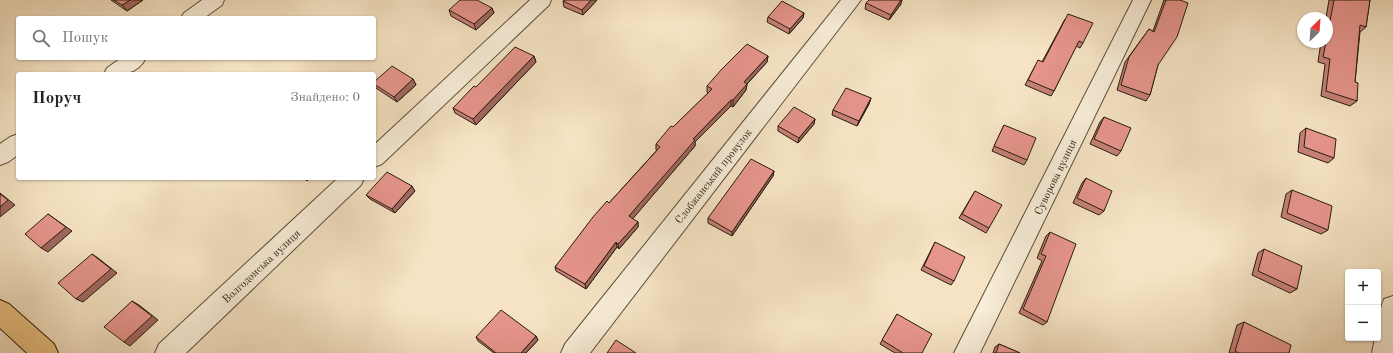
<!DOCTYPE html>
<html lang="uk">
<meta charset="utf-8">
<style>
body{margin:0;font-family:"Old Standard TT",serif;background:#f6f6f6;color:#222}
.controls{position:absolute;right:12px;bottom:12px;display:grid;overflow:hidden;border-radius:4px;box-shadow:0 1px 3px #0004}
.controls button{width:36px;height:36px;display:grid;place-items:center;padding:0;border:0;border-bottom:1px solid #e0e0e0;background:#fff;color:#222;font:20px sans-serif}
.compass{position:absolute;left:1297px;top:12px;width:36px;height:36px;border-radius:50%;background:#fff;box-shadow:0 1px 3px #0004;rotate:25deg}
.list{margin:0;padding:0;list-style:none}
h2{display:flex;justify-content:space-between;align-items:center;height:52px;margin:0;padding:0 16px;font-size:17px}
h2 small{font-size:13px;font-weight:400;color:#767676}
.icon{flex:none;width:22px;height:22px;fill:none;stroke:currentColor;stroke-width:2;stroke-linecap:round;stroke-linejoin:round}
.map{position:relative;flex:none;width:1393px;height:353px;overflow:hidden}
.search{position:absolute;background:#fff;box-shadow:0 1px 3px #0004;left:16px;top:16px;width:360px;height:44px;display:flex;align-items:center;gap:10px;box-sizing:border-box;padding:0 14px;border-radius:4px;color:#767676;font-size:15px}
.panel{position:absolute;background:#fff;box-shadow:0 1px 3px #0004;left:16px;top:72px;width:360px;height:108px;border-radius:4px}
.map>svg:first-child{display:block}
</style>
<div class="map">
<svg width="1393" height="353" viewBox="0 0 1393 353">
<rect width="100%" height="100%" fill="#f5e3c3"/>
<filter id="stains"><feTurbulence type="fractalNoise" baseFrequency=".005" numOctaves="4"/><feColorMatrix values="0 0 0 0 .2 0 0 0 0 .09 0 0 0 0 .02 0 0 0 .5 -.17"/></filter>
<radialGradient id="worn" r=".72"><stop offset=".6" stop-color="#630" stop-opacity="0"/><stop offset="1" stop-color="#630" stop-opacity=".3"/></radialGradient>
<g fill="none" stroke-linecap="round" stroke-linejoin="round">
<defs>
<g id="minor">
<path d="M202 0H224L222 5 204 18H181L184 13Z"/>
<path d="M530 0H551L549 5 382 164 374 167V145Z"/>
<path d="M841 0H861L590 353H561L565 344Z"/>
<path d="M1133 0H1151L980 353H954Z"/>
<path d="M121 58H146C136 76 122 74 104 74L107 68Z"/>
<path d="M18 134V155L8 162 0 165V144L10 137Z"/>
<path d="M338 178H364L361 185 186 353H155L159 344Z"/>
<path d="M1393 296V353H1372L1375 338H1378C1378 324 1379 312 1384 299Z"/>
</g>
<path id="major" d="M0 300 9 304 54 344 58 353H27L0 328Z"/>
</defs>
<use href="#minor" stroke="#5a4e3c" stroke-width="2"/>
<use href="#major" stroke="#271c0f" stroke-width="2"/>
<use href="#minor" fill="#f8edd8" fill-rule="evenodd"/>
<use href="#major" fill="#eac282" fill-rule="evenodd"/>
</g>
<g fill="#c68078" stroke="#271c0f">
<path d="M111 0H143L127 11Z"/>
<path d="M597 0 583 15 564 7 563 1Z"/>
<path d="M1164 0H1180L1158 65 1150 95 1146 101 1117 90 1125 62 1149 29 1153 31Z"/>
<path d="M1329 0H1370L1366 27 1360 32 1355 82 1357 101 1350 106 1321 96 1325 64 1318 62 1321 42H1327V18H1326Z"/>
<path d="M866 3 901 4 889 20 865 9Z"/>
<path d="M492 8 494 13 476 30 451 16 449 10Z"/>
<path d="M804 13 803 18 789 34 767 22 768 17Z"/>
<path d="M1065 19 1083 43 1080 48 1076 46 1054 91 1051 96 1025 85 1035 66 1042 62Z"/>
<path d="M534 56 536 62 476 125 455 113 453 108 476 87Z"/>
<path d="M768 56 767 62 747 84 746 90 733 107 731 106 695 142V146L632 219 638 222V227L619 249 617 247 586 289 556 271 555 267 609 203 657 150H656V144L708 93 707 92V86Z"/>
<path d="M413 79 416 85 397 102 376 88 374 85V82Z"/>
<path d="M871 98 869 104 857 126 832 115 833 110Z"/>
<path d="M1104 117 1121 151 1117 156 1090 144 1100 122Z"/>
<path d="M815 119 814 124 798 143 778 131V126Z"/>
<path d="M1004 125 1027 160 1024 165 992 151Z"/>
<path d="M1306 128 1334 158 1328 163 1298 152 1300 133Z"/>
<path d="M774 171 773 176 732 236 708 223V218Z"/>
<path d="M1086 178 1104 211 1099 215 1073 203 1082 183Z"/>
<path d="M1292 190 1328 230 1321 234 1281 217 1286 194Z"/>
<path d="M415 191 395 213 370 199 366 195Z"/>
<path d="M975 191 989 228 986 233 959 218Z"/>
<path d="M1050 232 1047 322 1043 325 1019 313 1042 261 1037 258 1046 236Z"/>
<path d="M935 242 954 281 951 285 921 270Z"/>
<path d="M1264 249 1297 289 1290 293 1252 275 1258 253Z"/>
<path d="M897 314 922 353H895L880 344Z"/>
<path d="M1244 322 1289 353H1229L1237 325Z"/>
<path d="M536 336 538 340 526 353H494L478 341 476 337Z"/>
<path d="M999 344 1020 353H993L995 347Z"/>
</g>
<g fill="#a16862" stroke="#271c0f">
<path d="M130 0H143L127 11 122 5Z"/>
<path d="M591 0H597L583 15 582 10Z"/>
<path d="M901 0H902L901 4 889 20 891 15Z"/>
<path d="M492 8 494 13 476 30 474 24Z"/>
<path d="M804 13 803 18 789 34 790 29Z"/>
<path d="M534 56 536 62 476 125 473 119Z"/>
<path d="M768 56 767 62 747 84 746 90 733 107V100L744 82Z"/>
<path d="M413 79 416 85 397 102 394 97Z"/>
<path d="M871 98 869 104 857 126 859 121Z"/>
<path d="M731 100V106L695 142V146L630 222 629 216 693 139Z"/>
<path d="M815 119 814 124 798 143 799 138Z"/>
<path d="M774 171 773 176 732 236V232Z"/>
<path d="M304 178H309L307 181Z"/>
<path d="M412 186 415 191 395 213 392 209Z"/>
<path d="M0 193 15 205 0 217Z"/>
<path d="M48 214 72 231 48 252 41 248Z"/>
<path d="M638 222V227L619 249 618 244Z"/>
<path d="M616 242 617 247 586 289 585 284Z"/>
<path d="M92 254 98 258 117 273 83 302 76 299Z"/>
<path d="M132 301 139 305 158 320 130 346 124 342Z"/>
<path d="M536 336 538 340 526 353H521Z"/>
</g>
<g fill="#e6958c" stroke="#271c0f">
<path d="M114 0H130L122 5Z"/>
<path d="M460 0H477L492 8 474 24 449 10Z"/>
<path d="M565 0H591L582 10 563 1Z"/>
<path d="M869 0H901L891 15 866 3Z"/>
<path d="M1166 0H1180L1188 3 1177 37 1158 65 1150 95 1121 85 1129 57 1149 29 1154 32Z"/>
<path d="M1334 0H1370L1366 27 1360 25 1355 82 1358 83 1357 101 1326 91 1330 59 1323 57 1326 42H1327V37Z"/>
<path d="M782 1 804 13 790 29 768 17Z"/>
<path d="M1068 14 1093 23 1083 43 1079 41 1054 91 1028 80 1038 60 1043 62Z"/>
<path d="M747 44 768 56 744 82 747 84 733 100H731L693 139 695 140 629 216 638 222 618 244 616 242 585 284 555 267 593 217 607 201 609 203 660 147 656 144 671 126 673 127 712 89 707 86 721 70Z"/>
<path d="M515 47 534 56 473 119 453 108 474 86 476 87Z"/>
<path d="M392 66 413 79 394 97 374 84V82Z"/>
<path d="M846 88 871 98 859 121 833 110Z"/>
<path d="M794 107 815 119 799 138 778 126Z"/>
<path d="M1104 117 1131 128 1121 151 1094 139Z"/>
<path d="M1004 125 1036 138 1027 160 994 146Z"/>
<path d="M1306 128 1336 139 1334 158 1304 147Z"/>
<path d="M751 159 774 171 732 232 708 218Z"/>
<path d="M387 172 412 186 392 209 366 195Z"/>
<path d="M1086 178 1112 191 1104 211 1077 198Z"/>
<path d="M1292 190 1332 206 1328 230 1287 213Z"/>
<path d="M975 191 1002 205 989 228 962 214Z"/>
<path d="M0 194 8 200 0 207Z"/>
<path d="M48 214 66 227 41 248 25 234Z"/>
<path d="M1050 232 1076 244 1047 322 1023 309 1046 256 1041 254Z"/>
<path d="M935 242 965 257 954 281 924 266Z"/>
<path d="M1264 249 1302 266 1297 289 1258 271Z"/>
<path d="M92 254 111 269 76 299 58 283Z"/>
<path d="M132 301 152 316 124 342 104 327Z"/>
<path d="M501 310 536 336 521 353H496L476 337Z"/>
<path d="M897 314 932 334 922 353H903L882 340Z"/>
<path d="M1244 322 1291 345 1289 353H1239L1235 351Z"/>
<path d="M616 340 636 353H607Z"/>
<path d="M999 344 1020 353H996Z"/>
</g>
<g text-anchor="middle" stroke-width="4" stroke-linejoin="round" paint-order="stroke">
<g font-size="11" fill="#271c0f" stroke="#f8edd8">
<text transform="translate(713 176) rotate(-52)" y="4">Слобжанський провулок</text>
<text transform="translate(1055 177) rotate(-64)" y="4">Суворова вулиця</text>
<text transform="translate(261 266) rotate(-43)" y="4">Волгодонська вулиця</text>
</g>
</g>
<rect width="100%" height="100%" filter="url(#stains)"/>
<rect width="100%" height="100%" fill="url(#worn)"/>
</svg>
<div class="controls">
<button>+</button>
<button>−</button>
</div>
<svg class="compass" viewBox="-18 -18 36 36"><path d="M0-13l5 13h-10z" fill="#e53935"/><path d="M0 13l5-13h-10z" fill="#767676"/></svg>
<div class="search"><svg class="icon" aria-label="search" viewBox="0 0 24 24"><circle cx="10" cy="10" r="6"/><path d="M15 15l6 6"/></svg>Пошук</div>
<section class="panel">
<h2>Поруч<small>Знайдено: 0</small></h2>
<ul class="list">
</ul>
</section>
</div>
